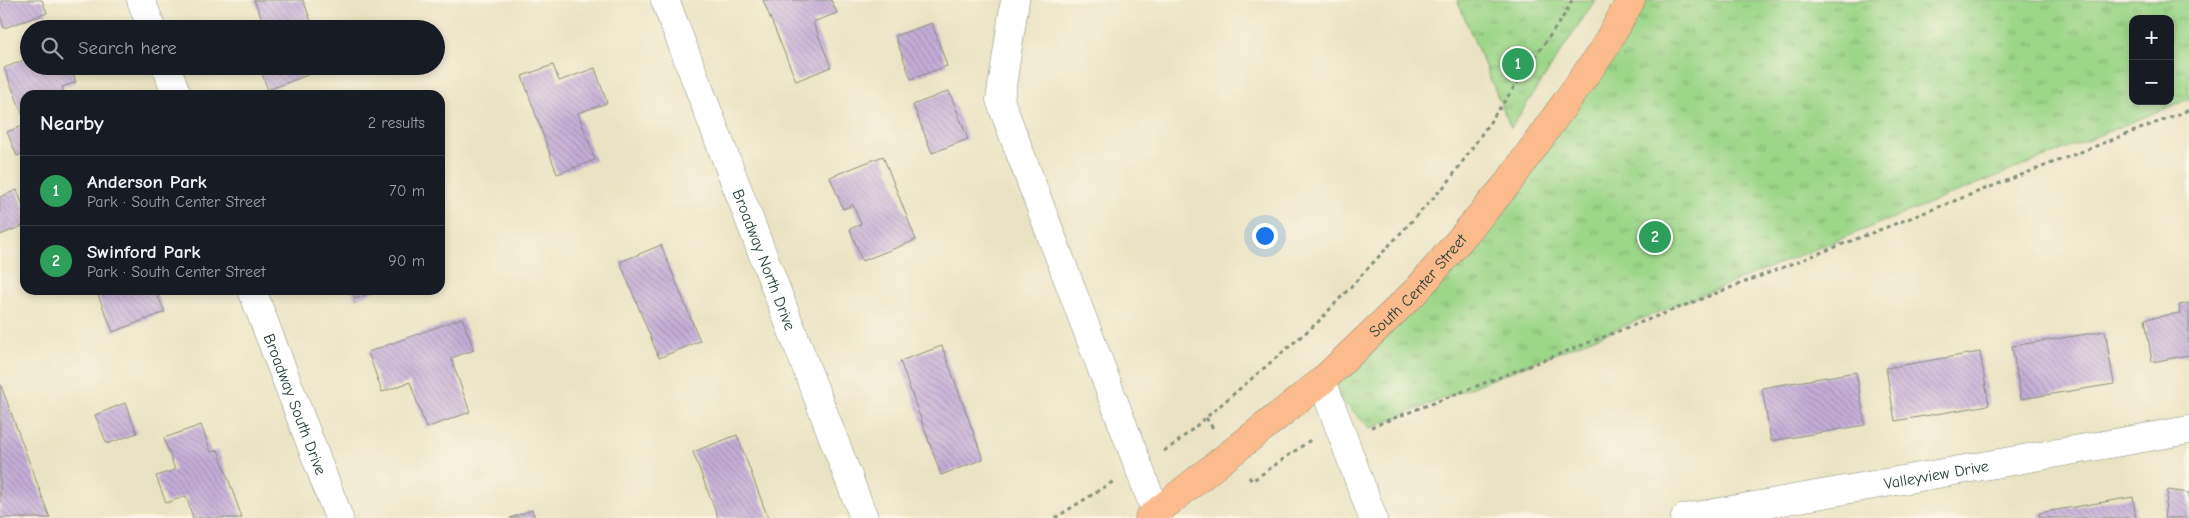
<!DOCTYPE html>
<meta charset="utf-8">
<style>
body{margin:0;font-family:"Comic Neue",sans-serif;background:#242831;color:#f1f3f6}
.controls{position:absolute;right:15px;top:15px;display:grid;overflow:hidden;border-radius:10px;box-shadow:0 2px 8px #0003}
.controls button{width:45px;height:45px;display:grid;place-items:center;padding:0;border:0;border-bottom:1px solid #363941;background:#171b24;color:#f1f3f6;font:25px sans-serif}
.you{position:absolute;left:1264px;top:235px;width:18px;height:18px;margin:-12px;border:4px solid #fff;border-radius:50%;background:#1a73e8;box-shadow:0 0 0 8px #1a73e833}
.badge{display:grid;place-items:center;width:32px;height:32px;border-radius:50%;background:#2563eb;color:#fff;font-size:16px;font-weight:700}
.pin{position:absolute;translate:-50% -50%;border:2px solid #fff;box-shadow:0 1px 5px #0006}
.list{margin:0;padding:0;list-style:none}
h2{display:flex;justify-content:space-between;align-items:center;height:65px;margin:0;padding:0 20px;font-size:21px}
h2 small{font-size:16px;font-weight:400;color:#9ea1a6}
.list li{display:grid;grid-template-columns:32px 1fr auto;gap:15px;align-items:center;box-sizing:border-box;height:70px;padding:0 20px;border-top:1px solid #363941}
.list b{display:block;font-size:19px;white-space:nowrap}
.list p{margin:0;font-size:16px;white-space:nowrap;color:#9ea1a6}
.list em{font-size:16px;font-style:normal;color:#9ea1a6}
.icon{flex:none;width:28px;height:28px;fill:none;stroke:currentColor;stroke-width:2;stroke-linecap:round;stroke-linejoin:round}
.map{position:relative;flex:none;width:2189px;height:518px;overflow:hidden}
.search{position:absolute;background:#171b24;box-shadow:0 2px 8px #0003;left:20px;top:20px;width:425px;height:55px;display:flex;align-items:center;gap:12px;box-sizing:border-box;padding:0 18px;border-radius:28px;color:#9ea1a6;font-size:19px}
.panel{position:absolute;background:#171b24;box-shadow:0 2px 8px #0003;left:20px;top:90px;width:425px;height:205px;border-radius:15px}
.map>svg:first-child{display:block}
</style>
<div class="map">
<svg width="2189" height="518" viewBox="0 0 2189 518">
<defs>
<pattern id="park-tufts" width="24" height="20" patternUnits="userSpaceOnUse" patternTransform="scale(1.25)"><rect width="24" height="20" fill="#9cd689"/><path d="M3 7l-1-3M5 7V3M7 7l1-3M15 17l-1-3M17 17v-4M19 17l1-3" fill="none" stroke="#7faf71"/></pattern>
<pattern id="building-back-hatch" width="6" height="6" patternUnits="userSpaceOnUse" patternTransform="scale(1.25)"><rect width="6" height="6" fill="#c5aed8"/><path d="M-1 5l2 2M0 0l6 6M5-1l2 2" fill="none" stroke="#9f8fb0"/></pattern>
</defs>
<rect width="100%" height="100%" fill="#fcf5e5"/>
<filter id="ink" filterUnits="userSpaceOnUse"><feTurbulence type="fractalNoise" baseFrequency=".02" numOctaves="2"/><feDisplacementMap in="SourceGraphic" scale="10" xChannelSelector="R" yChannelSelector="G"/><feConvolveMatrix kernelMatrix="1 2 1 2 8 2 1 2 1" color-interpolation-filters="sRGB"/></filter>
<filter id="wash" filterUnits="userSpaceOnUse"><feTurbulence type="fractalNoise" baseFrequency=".0096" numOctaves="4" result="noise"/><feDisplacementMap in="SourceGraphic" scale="20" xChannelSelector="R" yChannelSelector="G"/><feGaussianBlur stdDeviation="1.12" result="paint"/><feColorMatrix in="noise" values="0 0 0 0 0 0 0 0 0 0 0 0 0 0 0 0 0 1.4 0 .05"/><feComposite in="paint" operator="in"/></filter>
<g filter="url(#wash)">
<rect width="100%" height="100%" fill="#eae3c3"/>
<g fill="url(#park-tufts)" stroke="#5e8a5e" fill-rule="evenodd">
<path d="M1457 0H1595L1511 128Z"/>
<path d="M1631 0H2189V99L1370 428 1322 381 1417 290ZM2133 19H2170V101H2133Z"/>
</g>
<g id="blocks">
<g fill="url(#building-back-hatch)">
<path d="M4 0H42L47 13 4 28 0 16V2Z"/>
<path d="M254 0H303L314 29H266Z"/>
<path d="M763 0H831L837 13 813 22 831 67 796 81Z"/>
<path d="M932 23 947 66 911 79 895 36Z"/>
<path d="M29 58V66H70L76 82 62 87 65 95H25V120L4 68Z"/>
<path d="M553 65 559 81 595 68 607 103 578 113 595 160 557 174 522 76Z"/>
<path d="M259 66H331L268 90Z"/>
<path d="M949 91 968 139 932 153 913 105Z"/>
<path d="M25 125V153L17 156 7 132Z"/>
<path d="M883 156 916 240 862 261 850 229 861 224 853 205 843 209 830 177Z"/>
<path d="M17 190 25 210V225L0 235V197Z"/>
<path d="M661 245 700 341 659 358 620 262Z"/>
<path d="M96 290H155L165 312 113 332Z"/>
<path d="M352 290H378L355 299Z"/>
<path d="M2189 303V355L2152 362 2145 319 2180 313 2179 305Z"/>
<path d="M462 318 474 350 451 358 470 412 426 428 410 382 382 392 368 352Z"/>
<path d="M2105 331 2114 384 2021 399 2012 346Z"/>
<path d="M942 346 983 459 941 475 900 361Z"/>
<path d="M1980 352 1989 405 1895 421 1886 368Z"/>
<path d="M1856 372 1865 425 1771 441 1762 388Z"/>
<path d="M0 383 50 518H0Z"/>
<path d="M125 403 137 433 107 444 95 415Z"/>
<path d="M201 425 211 452 218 450 242 518H193L186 496 166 503 156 476 175 470 164 438Z"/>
<path d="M737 435 768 518H718L693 452Z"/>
<path d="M2168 490 2189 493V518H2164Z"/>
<path d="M2133 497 2136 518H2040L2039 513Z"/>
<path d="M532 510 535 518H510Z"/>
</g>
</g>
</g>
<g filter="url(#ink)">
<use href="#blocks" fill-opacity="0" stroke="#84907c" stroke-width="1"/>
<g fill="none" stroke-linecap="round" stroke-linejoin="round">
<defs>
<g id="minor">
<path d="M141 0 152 29"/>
<path id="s1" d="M665 0 864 518"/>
<path d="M1015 0 1000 100 1158 518"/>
<path d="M166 66 177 95"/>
<path id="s2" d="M252 290 339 518"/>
<path d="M1322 381 1373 518"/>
<path id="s3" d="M1685 518 2189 430"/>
</g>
<g id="major">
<path id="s4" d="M1149 518 1322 381 1417 290 1508 183 1601 53 1631 0"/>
</g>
</defs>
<use href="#minor" stroke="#84907c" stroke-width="29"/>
<use href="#major" stroke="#84907c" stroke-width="29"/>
<g stroke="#84907c" stroke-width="3" stroke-dasharray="4 4" stroke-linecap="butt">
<path d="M1206 418 1214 430"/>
<path d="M1371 427 2189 110"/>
<path d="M1164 451 1175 444 1318 322 1449 181 1565 14 1572 0"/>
<path d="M1249 477 1252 481 1312 439"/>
<path d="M1055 518 1114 481"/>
</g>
<use href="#minor" stroke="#fff" stroke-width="28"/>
<use href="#major" stroke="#fbbb8c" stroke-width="28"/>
</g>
</g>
<g text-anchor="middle" stroke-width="4" stroke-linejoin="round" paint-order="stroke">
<g font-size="16" fill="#1f3d34" stroke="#fcf5e5">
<text dy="6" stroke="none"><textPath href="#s1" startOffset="278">Broadway North Drive</textPath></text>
<text dy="6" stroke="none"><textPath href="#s4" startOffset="356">South Center Street</textPath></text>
<text dy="6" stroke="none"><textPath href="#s2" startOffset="122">Broadway South Drive</textPath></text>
<text dy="6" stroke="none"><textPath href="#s3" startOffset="255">Valleyview Drive</textPath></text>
</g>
</g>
</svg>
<div class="controls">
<button>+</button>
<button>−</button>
</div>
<div class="you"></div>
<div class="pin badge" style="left:1518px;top:64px;background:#2e9e5b">1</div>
<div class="pin badge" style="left:1655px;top:237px;background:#2e9e5b">2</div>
<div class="search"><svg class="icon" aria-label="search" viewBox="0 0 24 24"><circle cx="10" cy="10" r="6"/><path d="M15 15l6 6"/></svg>Search here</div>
<section class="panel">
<h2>Nearby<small>2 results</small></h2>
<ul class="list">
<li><span class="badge" style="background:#2e9e5b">1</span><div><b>Anderson Park</b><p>Park · South Center Street</p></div><em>70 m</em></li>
<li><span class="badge" style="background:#2e9e5b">2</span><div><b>Swinford Park</b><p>Park · South Center Street</p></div><em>90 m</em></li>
</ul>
</section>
</div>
